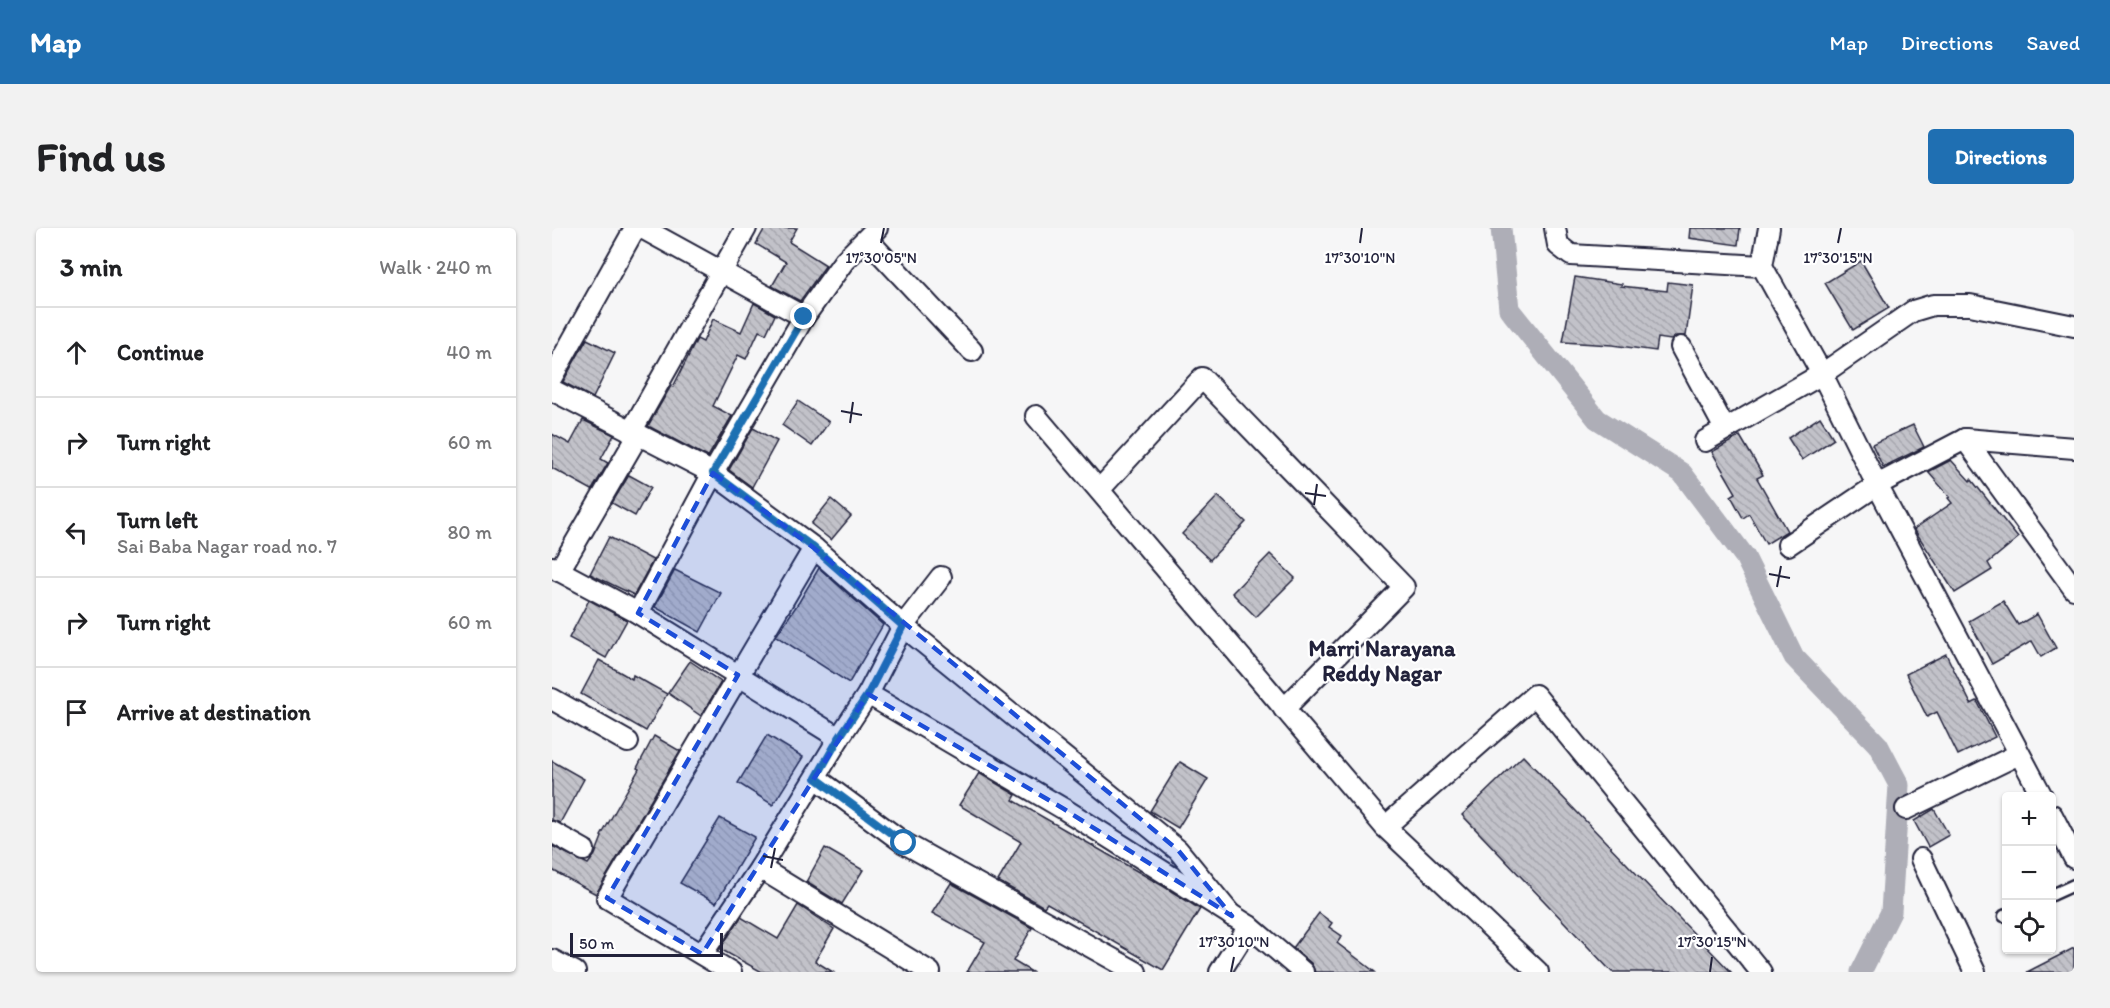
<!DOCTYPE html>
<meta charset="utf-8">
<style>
body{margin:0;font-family:Itim,sans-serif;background:#f2f2f2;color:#202124}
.controls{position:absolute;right:18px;bottom:18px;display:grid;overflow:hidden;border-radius:6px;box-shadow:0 2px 4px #0004}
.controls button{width:54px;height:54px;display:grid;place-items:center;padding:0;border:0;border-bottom:2px solid #e0e0e0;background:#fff;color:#202124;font:30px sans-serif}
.scale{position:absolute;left:18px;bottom:15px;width:153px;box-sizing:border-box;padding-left:6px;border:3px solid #22223b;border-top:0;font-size:16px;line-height:21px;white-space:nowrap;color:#22223b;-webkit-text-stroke:4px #fff;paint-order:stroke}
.stop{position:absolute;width:18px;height:18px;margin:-14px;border:4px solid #1f6fb2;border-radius:50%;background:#fff}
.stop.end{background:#1f6fb2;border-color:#fff;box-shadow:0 2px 6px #0008}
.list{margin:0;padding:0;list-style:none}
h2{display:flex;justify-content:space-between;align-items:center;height:78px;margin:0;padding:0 24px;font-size:26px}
h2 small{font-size:20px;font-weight:400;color:#757577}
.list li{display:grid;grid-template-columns:39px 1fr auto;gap:18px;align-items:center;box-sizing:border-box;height:90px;padding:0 24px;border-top:2px solid #e0e0e0}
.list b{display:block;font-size:22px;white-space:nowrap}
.list p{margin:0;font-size:20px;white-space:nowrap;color:#757577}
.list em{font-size:20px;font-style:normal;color:#757577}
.icon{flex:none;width:33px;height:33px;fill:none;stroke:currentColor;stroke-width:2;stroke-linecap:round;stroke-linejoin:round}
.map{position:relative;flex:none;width:1522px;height:744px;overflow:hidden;border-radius:6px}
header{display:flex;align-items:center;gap:36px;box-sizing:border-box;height:84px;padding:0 30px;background:#1f6fb2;color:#fff}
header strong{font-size:28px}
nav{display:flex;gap:33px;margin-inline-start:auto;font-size:21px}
.intro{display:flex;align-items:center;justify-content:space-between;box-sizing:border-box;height:144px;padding:0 36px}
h1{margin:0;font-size:42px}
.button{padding:15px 27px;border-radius:6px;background:#1f6fb2;color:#fff;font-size:21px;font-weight:700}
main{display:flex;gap:36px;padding:0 36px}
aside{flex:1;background:#fff;border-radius:6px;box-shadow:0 2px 4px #0004}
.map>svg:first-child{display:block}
</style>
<header>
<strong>Map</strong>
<nav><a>Map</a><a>Directions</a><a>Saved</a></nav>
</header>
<div class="intro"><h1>Find us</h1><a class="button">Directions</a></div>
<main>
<aside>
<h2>3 min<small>Walk · 240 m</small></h2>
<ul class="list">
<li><svg class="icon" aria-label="ahead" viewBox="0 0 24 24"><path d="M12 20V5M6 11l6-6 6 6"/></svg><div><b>Continue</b></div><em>40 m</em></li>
<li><svg class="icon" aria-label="right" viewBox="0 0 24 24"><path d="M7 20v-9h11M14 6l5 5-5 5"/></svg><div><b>Turn right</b></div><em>60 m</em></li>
<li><svg class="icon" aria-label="left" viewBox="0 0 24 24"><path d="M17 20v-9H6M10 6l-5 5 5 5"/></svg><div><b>Turn left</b><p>Sai Baba Nagar road no. 7</p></div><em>80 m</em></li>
<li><svg class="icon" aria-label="right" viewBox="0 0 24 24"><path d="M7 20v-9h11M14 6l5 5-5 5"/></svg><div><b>Turn right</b></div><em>60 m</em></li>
<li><svg class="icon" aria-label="arrive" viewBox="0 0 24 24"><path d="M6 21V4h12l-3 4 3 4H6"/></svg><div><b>Arrive at destination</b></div></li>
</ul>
</aside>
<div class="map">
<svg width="1522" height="744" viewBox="0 0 1522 744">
<defs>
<pattern id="building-back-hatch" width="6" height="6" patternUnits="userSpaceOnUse" patternTransform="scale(1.5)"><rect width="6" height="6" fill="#c2c2c9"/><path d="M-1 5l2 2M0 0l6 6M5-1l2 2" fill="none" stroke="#a6a6ae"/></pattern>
</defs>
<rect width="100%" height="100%" fill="#f6f6f7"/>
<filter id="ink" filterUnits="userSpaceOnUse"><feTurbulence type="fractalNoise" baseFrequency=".0167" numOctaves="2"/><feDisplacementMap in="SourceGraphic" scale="12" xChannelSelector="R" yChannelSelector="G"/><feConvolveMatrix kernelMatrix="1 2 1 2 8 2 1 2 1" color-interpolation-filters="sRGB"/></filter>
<g filter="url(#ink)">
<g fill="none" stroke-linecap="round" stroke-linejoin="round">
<path stroke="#aeaeb7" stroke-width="21" d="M949 0 957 81 1045 191 1130 245 1193 329 1242 429 1326 517 1347 557 1339 684 1309 744"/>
</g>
<g fill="url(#building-back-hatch)" stroke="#22223b" stroke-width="1.5">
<path d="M213 0H245L237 14 274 37 248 73 220 58 234 34 204 16Z"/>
<path d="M1138 0H1188L1186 17 1137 10Z"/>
<path d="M1309 33 1337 80 1301 102 1273 55Z"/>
<path d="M1023 49 1070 56 1069 58 1115 63 1116 54 1141 57 1134 108H1124L1119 112 1106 110 1104 123 1060 117 1011 114Z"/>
<path d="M202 75 223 87 214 106 207 103 194 131 186 127 161 178 180 188 156 229 96 198 119 158 121 159 145 111 151 114 161 91 189 104Z"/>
<path d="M35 111 63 125 41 170 11 154Z"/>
<path d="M246 173 277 194 260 218 230 197Z"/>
<path d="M1268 189 1282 211 1250 232 1236 210Z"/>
<path d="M31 192 62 207 49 231 56 235 40 262 0 240V206L18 216Z"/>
<path d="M1361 197 1372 219 1331 239 1320 216Z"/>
<path d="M201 200 225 213 200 259 177 242Z"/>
<path d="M1188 208 1211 247 1205 250 1235 303 1214 316 1197 286 1191 290 1179 268 1184 265 1160 224Z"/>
<path d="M1399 232 1418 253 1419 251 1466 310 1436 335 1440 342 1403 365 1362 301 1400 275 1396 270 1398 269 1376 244Z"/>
<path d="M77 247 99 259 83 288 60 275Z"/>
<path d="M666 268 694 294 658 332 630 306Z"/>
<path d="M279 271 299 288 279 312 259 296Z"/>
<path d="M57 309 101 332 82 367 38 346Z"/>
<path d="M718 326 743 350 704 389 680 365Z"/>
<path d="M267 340 331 397 297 455 224 408 247 374Z"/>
<path d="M123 342 169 365 148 404 103 379Z"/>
<path d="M37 372 75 392 54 430 17 410Z"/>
<path d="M1451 373 1466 397 1485 386 1504 420 1489 429 1480 413 1440 436 1417 393Z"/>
<path d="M1394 426 1419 476 1425 473 1443 509 1406 527 1385 484 1375 489 1354 446Z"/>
<path d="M47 432 80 451 81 447 115 466 94 503 29 466Z"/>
<path d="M138 433 169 454 149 488 116 465Z"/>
<path d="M215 507 251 529 221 577 186 555Z"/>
<path d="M102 508 128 523 44 666 0 642V618L36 636 43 627 50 609 49 608 87 541 85 540Z"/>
<path d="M971 528 1179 744H1060L910 587Z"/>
<path d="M0 533 32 551 8 595 0 592Z"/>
<path d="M628 534 656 551 626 600 598 583Z"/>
<path d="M427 545 464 567 461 572 611 658 648 681 611 742 495 675 492 679 446 653 469 614 407 577Z"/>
<path d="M1382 581 1397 607 1376 619 1362 593Z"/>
<path d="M168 590 203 609 164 675 128 655Z"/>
<path d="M273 620 311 642 290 676 254 654Z"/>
<path d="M399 655 480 700 461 733 480 744H415L433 714 380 685Z"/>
<path d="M246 677 282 701 263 733 281 744H210L168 721 189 689 226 711Z"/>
<path d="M767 685 780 695 777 699 790 708 785 715 823 744H763L759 735 741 720Z"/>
<path d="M1522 720V744H1475Z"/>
</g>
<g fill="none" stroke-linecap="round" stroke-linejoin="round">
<defs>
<g id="service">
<path d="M1500 667 1522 657"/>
<path d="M1452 688 1454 687"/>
</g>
<g id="minor">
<path d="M90 0 252 89"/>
<path d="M1003 0 1006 17 1019 27 1210 38"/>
<path d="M1217 0 1210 38 1270 146 1325 257 1490 568"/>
<path d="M315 11 420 123"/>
<path d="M1129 119 1173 201"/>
<path d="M0 149 83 0"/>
<path d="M0 162 161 245 262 320 351 398 626 622 680 688"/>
<path d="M484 188 833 599 983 467 1209 744"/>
<path d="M79 204 194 0"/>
<path d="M1413 211 1522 361"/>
<path d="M1153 213 1270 146 1361 83 1381 77H1418L1522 98"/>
<path d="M548 261 650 150 852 359 732 481"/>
<path d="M1236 317 1325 257 1413 211 1522 220"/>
<path d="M0 339 86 385 287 510"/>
<path d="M7 343 86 207"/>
<path d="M86 385 161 245 252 89 292 33 325 0"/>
<path d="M316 466 512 581 697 698"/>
<path d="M0 471 76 514"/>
<path d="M264 550 352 615 584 744"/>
<path d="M1354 581 1467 526"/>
<path d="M1500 587 1522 630"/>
<path d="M833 599 986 744"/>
<path d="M0 604 32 622"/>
<path d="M1369 631 1423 744"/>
<path d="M208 640 378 744"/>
<path d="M150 726 208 640 287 510 316 466 351 398 389 349"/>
<path d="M0 732 23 744"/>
<path d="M179 744 55 670 262 320"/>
<path d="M668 744 697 698 751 744"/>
</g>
</defs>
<use href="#service" stroke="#22223b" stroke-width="15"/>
<use href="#minor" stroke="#22223b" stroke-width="24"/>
<use href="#service" stroke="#fff" stroke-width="10"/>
<use href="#minor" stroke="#fff" stroke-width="20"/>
</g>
</g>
<g fill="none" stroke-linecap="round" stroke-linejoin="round" filter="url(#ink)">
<path stroke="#1f6fb2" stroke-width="8" d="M252 89 161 245 262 320 351 398 316 466 287 510 264 550 352 615"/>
</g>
<path fill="#1d4ed8" fill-opacity="0.2" stroke="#1d4ed8" stroke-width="4.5" stroke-dasharray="12 8" stroke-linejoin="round" d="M161 245 262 320 626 622 680 688 512 581 316 466 150 726 55 670 186 447 86 385Z"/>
<path fill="none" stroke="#22223b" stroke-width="2" d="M329 15 332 0M808 15 810 0M1286 15 1289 0M289 183 310 187M298 195 301 174M753 265 774 268M762 277 765 256M1217 346 1238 350M1225 359 1229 338M211 628 231 632M219 640 223 620M679 744 682 729M1158 744 1160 729"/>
<g text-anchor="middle" stroke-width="4.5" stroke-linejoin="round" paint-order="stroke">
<g font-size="22" font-weight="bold" fill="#22223b" stroke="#fff">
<text x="830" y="428">Marri Narayana<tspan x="830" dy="25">Reddy Nagar</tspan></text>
</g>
</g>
<g font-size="15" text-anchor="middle" fill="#22223b" stroke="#fff" stroke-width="4.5" stroke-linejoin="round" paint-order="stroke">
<text x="329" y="35">17°30'05"N</text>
<text x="808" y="35">17°30'10"N</text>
<text x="1286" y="35">17°30'15"N</text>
<text x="682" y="719">17°30'10"N</text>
<text x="1160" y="719">17°30'15"N</text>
</g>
</svg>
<div class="controls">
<button>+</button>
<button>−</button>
<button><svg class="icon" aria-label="locate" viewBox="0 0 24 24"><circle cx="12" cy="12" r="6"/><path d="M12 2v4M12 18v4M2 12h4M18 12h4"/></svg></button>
</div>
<div class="scale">50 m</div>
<div class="stop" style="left:352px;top:615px"></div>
<div class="stop end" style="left:252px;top:89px"></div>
</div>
</main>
